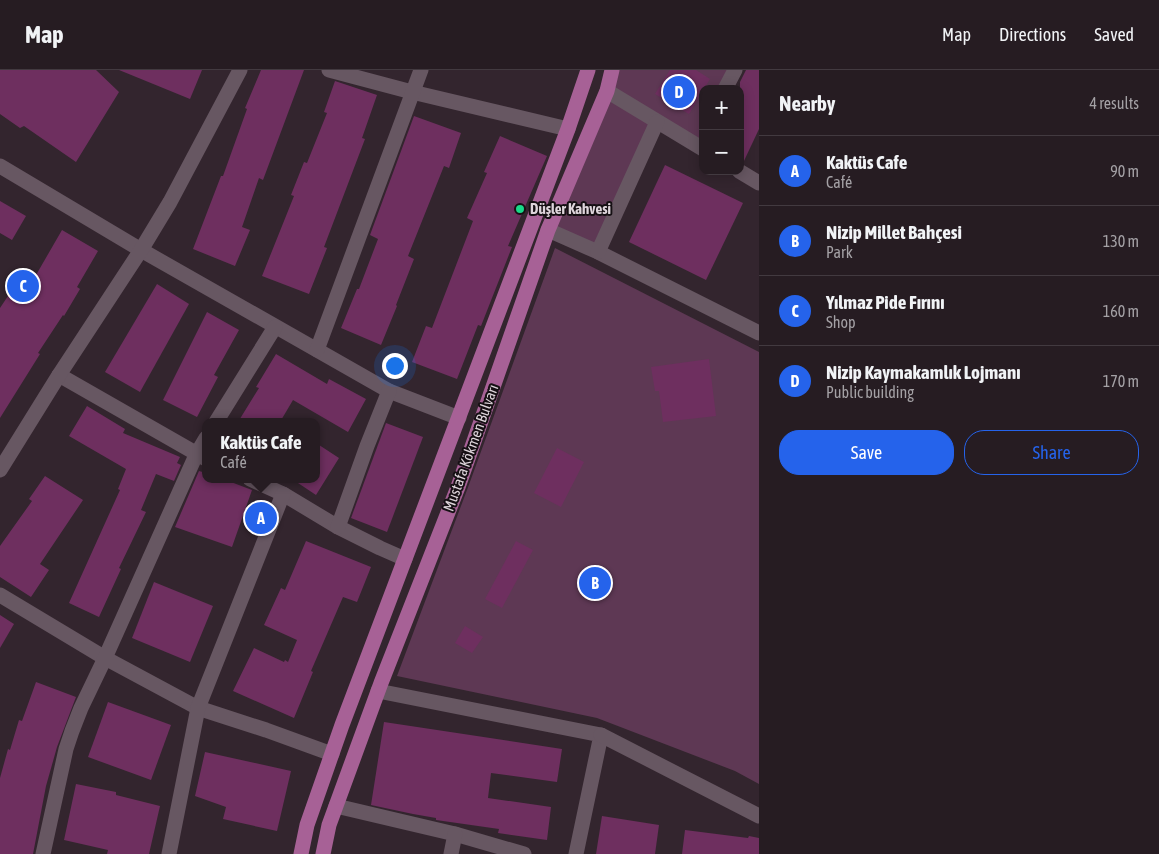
<!DOCTYPE html>
<meta charset="utf-8">
<style>
body{margin:0;font-family:"Asap Condensed",sans-serif;background:#2e252a;color:#f1f3f6}
.controls{position:absolute;right:15px;top:15px;display:grid;overflow:hidden;border-radius:10px;box-shadow:0 2px 12px #0003}
.controls button{width:45px;height:45px;display:grid;place-items:center;padding:0;border:0;border-bottom:1px solid #423a40;background:#261c22;color:#f1f3f6;font:25px sans-serif}
.you{position:absolute;left:394px;top:295px;width:18px;height:18px;margin:-12px;border:4px solid #fff;border-radius:50%;background:#1a73e8;box-shadow:0 0 0 8px #1a73e833}
.badge{display:grid;place-items:center;width:32px;height:32px;border-radius:50%;background:#2563eb;color:#fff;font-size:16px;font-weight:700}
.pin{position:absolute;translate:-50% -50%;border:2px solid #fff;box-shadow:0 1px 5px #0006}
.popup{position:absolute;left:202px;top:348px;width:118px;height:65px;box-sizing:border-box;display:grid;place-content:center;border-radius:10px;background:#261c22;filter:drop-shadow(0 1px 4px #0005);font-size:16px;white-space:nowrap;color:#a4a1a5}
.popup b{font-size:19px;color:#f1f3f6}
.popup::after{content:'';position:absolute;left:50%;top:100%;margin-left:-10px;border:10px solid transparent;border-top-color:#261c22}
.list{margin:0;padding:0;list-style:none}
h2{display:flex;justify-content:space-between;align-items:center;height:65px;margin:0;padding:0 20px;font-size:21px}
h2 small{font-size:16px;font-weight:400;color:#a4a1a5}
.list li{display:grid;grid-template-columns:32px 1fr auto;gap:15px;align-items:center;box-sizing:border-box;height:70px;padding:0 20px;border-top:1px solid #423a40}
.list b{display:block;font-size:19px;white-space:nowrap}
.list p{margin:0;font-size:16px;white-space:nowrap;color:#a4a1a5}
.list em{font-size:16px;font-style:normal;color:#a4a1a5}
.actions{display:flex;gap:10px;padding:15px 20px}
.actions a{flex:1;padding:11px 0;border:1px solid #2563eb;border-radius:20px;text-align:center;font-size:18px;color:#2563eb}
.actions .main{background:#2563eb;color:#fff}
.map{position:relative;flex:none;width:759px;height:784px;overflow:hidden}
header{display:flex;align-items:center;gap:30px;box-sizing:border-box;height:70px;padding:0 25px;background:#261c22;border-bottom:1px solid #423a40}
header strong{font-size:24px}
nav{display:flex;gap:28px;margin-inline-start:auto;font-size:18px}
main{display:flex}
aside{flex:1;background:#261c22}
.map>svg:first-child{display:block}
</style>
<header>
<strong>Map</strong>
<nav><a>Map</a><a>Directions</a><a>Saved</a></nav>
</header>
<main>
<div class="map">
<svg width="759" height="784" viewBox="0 0 759 784">
<rect width="100%" height="100%" fill="#33252e"/>
<g fill="#5e3854">
<path d="M612 0H735L725 19H703V63L696 75 658 52 598 182 548 160Z"/>
<path d="M555 178 759 282V714L735 701 597 648 397 606 467 420Z"/>
</g>
<g fill="#6e2f5f">
<path d="M0 0H96L119 22 76 92 24 56 20 58 0 44Z"/>
<path d="M119 0H202L190 29Z"/>
<path d="M261 0H304L263 110 259 108 242 157 250 160 235 196 193 179 221 106H223L247 39 245 38Z"/>
<path d="M670 0H696L710 9 689 44 655 24Z"/>
<path d="M746 0H759V59L743 93 740 92V12Z"/>
<path d="M335 11 377 25 362 68 365 69 324 177 327 178 309 224 262 206 294 126 291 125 304 92 307 93 327 43 324 42Z"/>
<path d="M414 46 461 63 449 98 444 96 408 186 414 189 396 235 397 236 381 275 341 258 357 219H359L378 169 370 165Z"/>
<path d="M500 66 547 86 508 176 512 177 481 256 478 255 457 309 412 292 426 256 432 258 473 151 467 148 487 103 484 102Z"/>
<path d="M665 95 743 133 706 210 629 172Z"/>
<path d="M0 131 26 146 12 170 0 163Z"/>
<path d="M62 160 98 181 77 217 80 219 64 246 63 245 38 283 40 284 0 348V238L10 223 21 231Z"/>
<path d="M157 214 189 234 140 322 105 302Z"/>
<path d="M207 242 239 260 214 305 218 307 197 347 163 330Z"/>
<path d="M276 284 327 314 329 309 366 329 348 362 293 330 280 352H238L259 318 256 317Z"/>
<path d="M709 289 716 346 663 352 659 321H655L651 297Z"/>
<path d="M87 336 125 359 123 363 180 387 177 393 181 395 174 411 156 404 141 440 146 442 119 498 121 499 99 547 69 533 120 420 118 419 126 399 69 366Z"/>
<path d="M386 353 423 367 387 462 351 448Z"/>
<path d="M316 373 339 388 316 425 292 409H316Z"/>
<path d="M557 378 584 392 561 437 534 423Z"/>
<path d="M199 401 206 403V409H223L252 420 232 477 175 457Z"/>
<path d="M45 406 83 430 40 494 49 500 31 527 0 507V476L32 431 29 429Z"/>
<path d="M306 471 371 497 357 532 343 527 311 601 313 602 294 648 233 621 254 578 284 592 285 590 288 592 297 570 264 555 281 518 285 520Z"/>
<path d="M516 471 533 480 502 538 485 529Z"/>
<path d="M154 512 213 536 190 592 132 568Z"/>
<path d="M0 545 14 554 0 578Z"/>
<path d="M465 556 483 567 472 583 455 573Z"/>
<path d="M36 612 76 627 57 677 46 716 33 784H0V708L8 679 10 680 19 650 22 651Z"/>
<path d="M108 632 171 655 151 710 88 687Z"/>
<path d="M384 652 562 679 557 712 491 703 488 728 551 737 547 770 498 763 499 759 436 750V748L413 744 371 735Z"/>
<path d="M205 682 291 701 277 761 223 749 226 737 195 726Z"/>
<path d="M76 714 116 722V725L160 736 149 784H107L108 780 64 770Z"/>
<path d="M602 746 659 755 655 784H596Z"/>
<path d="M685 760 748 768 749 766 759 768V784H682Z"/>
</g>
<g fill="none" stroke-linecap="round" stroke-linejoin="round">
<g stroke="#675762" stroke-width="15">
<path d="M329 0 412 22 568 59"/>
<path d="M725 19 735 0"/>
<path d="M607 21 703 79"/>
<path d="M0 96 141 180 389 321 459 348"/>
<path d="M739 101 759 113"/>
<path d="M548 160 598 182 759 263"/>
<path d="M598 182 657 52"/>
<path d="M317 280 421 0"/>
<path d="M59 305 206 389"/>
<path d="M216 352 275 257"/>
<path d="M0 400 59 305 141 180 170 132 240 0"/>
<path d="M250 409 283 424 338 457 380 478 405 489"/>
<path d="M338 457 367 376 389 321"/>
<path d="M0 525 105 588 198 638 266 660 332 684"/>
<path d="M378 621 601 665 576 784"/>
<path d="M601 665 759 746"/>
<path d="M336 736 455 764 524 784"/>
<path d="M43 784 66 679 72 661 81 638 105 588 196 385 206 368"/>
<path d="M169 784 198 638 283 424"/>
<path d="M451 784 455 764"/>
</g>
<g stroke="#a76196" stroke-width="15">
<path d="M301 784 307 755 342 655 568 59 588 0"/>
<path d="M323 784 329 755 381 613 458 417 548 160 607 21 612 0"/>
</g>
</g>
<circle fill="#18d989" stroke="#161014" stroke-width="2" cx="520" cy="139" r="5"/>
<g text-anchor="middle" stroke-width="4" stroke-linejoin="round" paint-order="stroke">
<g font-size="15" font-weight="bold" fill="#ded5db" stroke="#161014" text-anchor="start">
<text x="530" y="144">Düşler Kahvesi</text>
</g>
<g font-size="15" fill="#ded5db" stroke="#161014">
<text transform="translate(471 378) rotate(-70)" y="5">Mustafa Kökmen Bulvarı</text>
</g>
</g>
</svg>
<div class="controls">
<button>+</button>
<button>−</button>
</div>
<div class="you"></div>
<div class="pin badge" style="left:261px;top:448px">A</div>
<div class="popup"><b>Kaktüs Cafe</b>Café</div>
<div class="pin badge" style="left:595px;top:513px">B</div>
<div class="pin badge" style="left:23px;top:216px">C</div>
<div class="pin badge" style="left:679px;top:22px">D</div>
</div>
<aside>
<h2>Nearby<small>4 results</small></h2>
<ul class="list">
<li><span class="badge">A</span><div><b>Kaktüs Cafe</b><p>Café</p></div><em>90 m</em></li>
<li><span class="badge">B</span><div><b>Nizip Millet Bahçesi</b><p>Park</p></div><em>130 m</em></li>
<li><span class="badge">C</span><div><b>Yılmaz Pide Fırını</b><p>Shop</p></div><em>160 m</em></li>
<li><span class="badge">D</span><div><b>Nizip Kaymakamlık Lojmanı</b><p>Public building</p></div><em>170 m</em></li>
</ul>
<div class="actions"><a class="main">Save</a><a>Share</a></div>
</aside>
</main>
